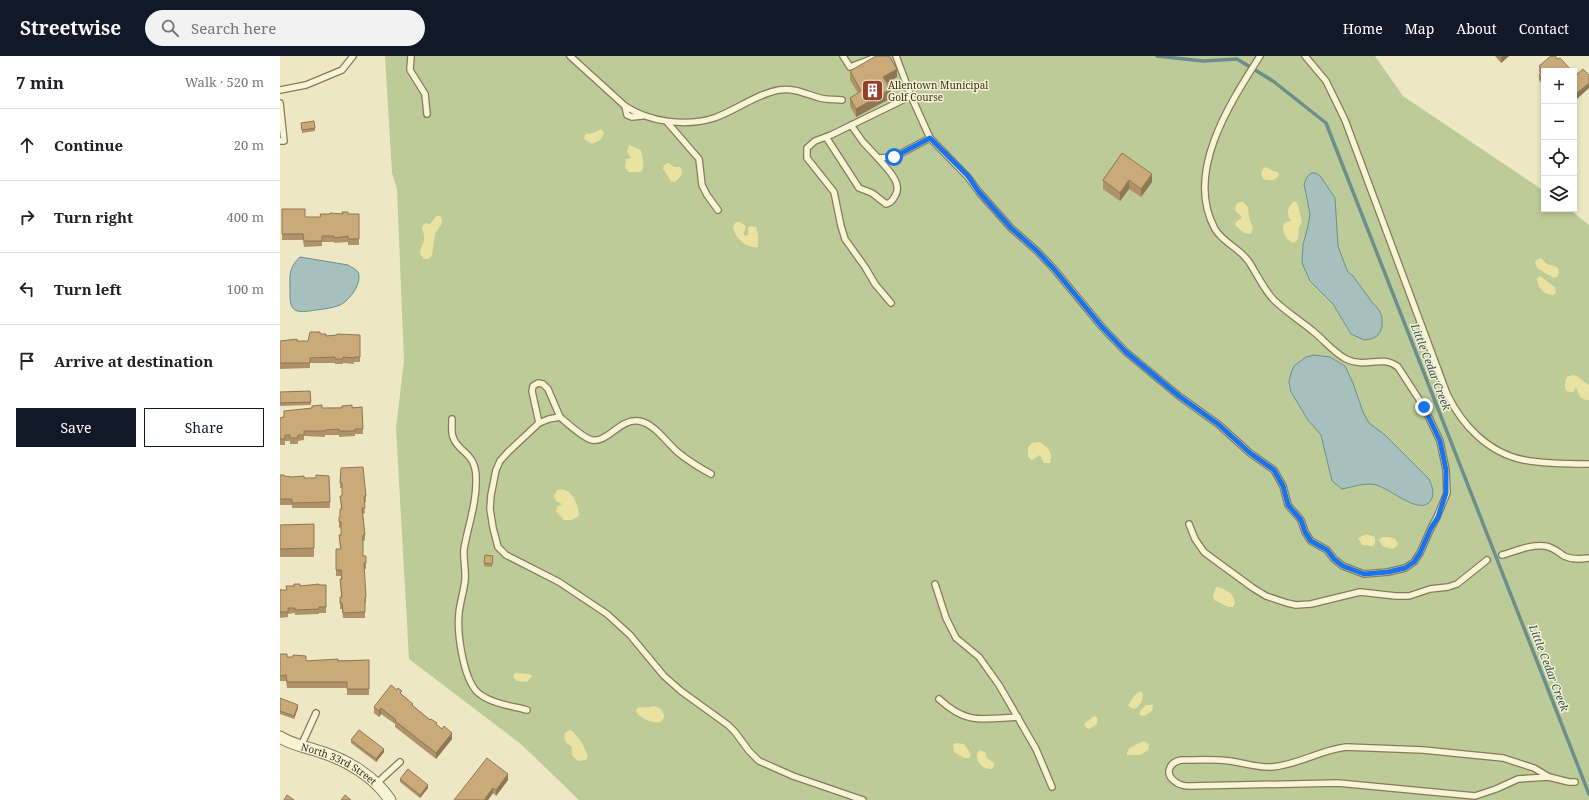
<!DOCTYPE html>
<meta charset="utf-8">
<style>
body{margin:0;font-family:"Noto Serif",serif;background:#f2f2f2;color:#202124}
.controls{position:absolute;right:12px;top:12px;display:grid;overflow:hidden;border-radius:0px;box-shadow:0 2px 6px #0003}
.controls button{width:36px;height:36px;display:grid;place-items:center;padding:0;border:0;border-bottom:1px solid #e0e0e0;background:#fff;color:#202124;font:20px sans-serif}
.stop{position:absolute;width:12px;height:12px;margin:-9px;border:3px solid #1a73e8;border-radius:50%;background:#fff}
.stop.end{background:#1a73e8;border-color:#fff;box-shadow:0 1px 4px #0008}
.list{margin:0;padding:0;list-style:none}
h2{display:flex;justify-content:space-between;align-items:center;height:52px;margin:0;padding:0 16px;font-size:17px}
h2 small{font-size:13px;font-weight:400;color:#757577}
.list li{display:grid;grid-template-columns:26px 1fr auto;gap:12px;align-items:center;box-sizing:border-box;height:72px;padding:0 16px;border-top:1px solid #e0e0e0}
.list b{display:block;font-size:15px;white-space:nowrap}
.list em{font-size:13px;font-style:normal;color:#757577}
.actions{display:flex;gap:8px;padding:12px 16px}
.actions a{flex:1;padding:9px 0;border:1px solid #111827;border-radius:0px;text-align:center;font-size:14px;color:#111827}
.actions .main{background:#111827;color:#fff}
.icon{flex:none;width:22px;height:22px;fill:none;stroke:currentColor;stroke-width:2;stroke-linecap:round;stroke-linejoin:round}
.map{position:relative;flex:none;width:1309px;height:744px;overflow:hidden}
header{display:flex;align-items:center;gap:24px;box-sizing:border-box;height:56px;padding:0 20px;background:#111827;color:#fff}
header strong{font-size:19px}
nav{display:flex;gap:22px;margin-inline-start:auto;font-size:14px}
.search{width:280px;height:36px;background:#f2f2f2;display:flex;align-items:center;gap:10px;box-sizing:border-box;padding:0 14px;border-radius:22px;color:#757577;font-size:15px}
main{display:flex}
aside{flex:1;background:#fff}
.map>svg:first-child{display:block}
</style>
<header>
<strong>Streetwise</strong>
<div class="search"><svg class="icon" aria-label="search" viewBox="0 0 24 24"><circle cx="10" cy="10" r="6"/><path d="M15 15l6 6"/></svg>Search here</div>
<nav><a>Home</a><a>Map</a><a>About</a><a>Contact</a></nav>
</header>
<main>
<aside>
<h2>7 min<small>Walk · 520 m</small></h2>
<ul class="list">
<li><svg class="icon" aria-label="ahead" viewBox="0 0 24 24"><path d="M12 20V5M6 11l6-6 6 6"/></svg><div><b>Continue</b></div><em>20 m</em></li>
<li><svg class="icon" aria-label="right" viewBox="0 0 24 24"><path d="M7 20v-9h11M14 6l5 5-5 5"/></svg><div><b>Turn right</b></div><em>400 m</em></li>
<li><svg class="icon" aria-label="left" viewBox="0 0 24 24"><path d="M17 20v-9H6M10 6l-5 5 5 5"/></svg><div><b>Turn left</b></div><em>100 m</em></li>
<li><svg class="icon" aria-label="arrive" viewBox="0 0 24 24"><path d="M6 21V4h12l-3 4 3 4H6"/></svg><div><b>Arrive at destination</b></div></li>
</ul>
<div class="actions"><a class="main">Save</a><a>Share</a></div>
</aside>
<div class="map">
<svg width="1309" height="744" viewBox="0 0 1309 744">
<rect width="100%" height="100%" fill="#ede8c3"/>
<path fill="#bccb97" d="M105 0H1095L1123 40 1264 135V153H1289L1309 169V744H299L242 689 129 603 116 372 124 305 117 133 112 117Z"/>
<g fill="#e9e2a1">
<path d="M321 73 324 77C323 83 318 86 312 88L305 84 304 82 306 78 313 77Z"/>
<path d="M349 89 361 94C362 101 366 111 361 116H349L345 112 346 103 351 102 347 96Z"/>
<path d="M389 107 394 111H400L402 115 401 120 395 126 391 125 383 113 384 109Z"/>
<path d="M986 111 993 115 998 116 999 119C996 125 989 125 983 123L981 118 982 114Z"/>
<path d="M1015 145 1018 149 1022 166 1019 171 1018 183 1014 187C1005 183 1000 174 1005 166L1011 165C1006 158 1007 150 1015 145Z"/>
<path d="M959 146H963L968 151 969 163 973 171 971 178 964 177 955 169 957 165 962 162C959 156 952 156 957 148Z"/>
<path d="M156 160H160L162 163 161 169 155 178 152 199 148 203H144C136 195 142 193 144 185 145 180 143 176 142 171L145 167 150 168Z"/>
<path d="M456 166H459L466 170 464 178 465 180 468 179V172L470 170 476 171 478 179V191C466 193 454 181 453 170Z"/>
<path d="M1261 202 1267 208 1277 211 1279 214 1278 220 1274 222 1258 213 1255 207 1256 204Z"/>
<path d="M1260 220 1275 231 1276 237 1273 239C1264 239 1258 232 1257 223Z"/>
<path d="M1293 319 1297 320 1309 329V344H1306L1300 341 1296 331 1293 336C1283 337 1284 328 1287 321Z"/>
<path d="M758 386C767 389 774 397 770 407H764L760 399 752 404 748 401V391L752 387Z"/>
<path d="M282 433C294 436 298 448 299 460L291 464H284L276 456 277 451 282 448 276 445 274 440 277 434Z"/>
<path d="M1086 478 1095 481V487L1093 490 1082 489 1078 482Z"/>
<path d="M1102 481H1109L1115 483 1118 488 1117 490 1112 493 1102 490 1099 484Z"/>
<path d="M936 531C946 532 954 538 955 547L953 551H948L934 544 933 539Z"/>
<path d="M235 617 248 618 252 620 247 626 237 625 233 621Z"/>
<path d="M859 636H862C864 644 861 648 855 653L851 652 848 649 854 640Z"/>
<path d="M866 649H873L872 655 864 660 860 659V655Z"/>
<path d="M373 650C380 651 384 654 384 662L380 666C373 668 360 662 356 656L357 652C362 650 367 653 373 650Z"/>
<path d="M814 660 818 662 817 668 809 673 806 672 804 668Z"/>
<path d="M290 674C298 678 305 692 308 700L306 704 298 705 292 699V691C286 687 283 684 285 677Z"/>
<path d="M864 685 869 688 868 694 860 699H847V697L849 692Z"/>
<path d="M676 687 684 688 691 698 689 702H684L674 696 673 689Z"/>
<path d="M700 694 705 696 707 702 714 707V710L712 713C702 714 696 705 697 697Z"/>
</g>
<g fill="#a5c0bd" stroke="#6c8e8c">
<path d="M1031 117H1036L1041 121 1055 142 1058 190 1065 209 1068 216 1073 220 1092 246 1099 254 1102 261V271L1100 276 1097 280 1091 283 1084 284 1071 278 1053 248 1030 225 1022 207 1023 189 1028 170 1030 158 1024 128 1027 121Z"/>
<path d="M20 201 68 209C71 211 76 213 78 216 83 227 69 245 60 249 53 252 44 253 36 254 17 257 9 258 10 235 10 219 8 213 20 201Z"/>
<path d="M1034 299 1050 301 1065 310 1073 327 1083 356 1089 367 1105 379 1149 423C1152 430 1155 437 1151 444 1141 461 1111 433 1096 429 1086 426 1073 431 1062 433L1052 425 1041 379 1028 364 1011 336 1009 326 1011 317 1014 310 1026 301Z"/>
</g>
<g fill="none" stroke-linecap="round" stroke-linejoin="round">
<path stroke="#6c8e8c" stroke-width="3.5" d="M877 0 923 5 957 3 993 25 1046 67 1309 738"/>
<defs>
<g id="service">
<path d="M131 0 130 14 145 38 147 58"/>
<path d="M290 0 345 50C369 66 406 71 434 62 455 55 476 38 499 34 516 32 525 38 540 42 547 44 555 43 562 44"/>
<path d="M563 0 570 11 599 0"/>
<path d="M616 0 631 40"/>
<path d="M1025 0 1046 25 1065 64 1167 338C1182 369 1208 397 1244 404 1265 408 1288 408 1309 408"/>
<path d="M0 34 26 29 62 14 73 0"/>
<path d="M0 47 4 85H0"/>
<path d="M345 50 347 59 352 61 362 60"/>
<path d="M387 66 419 103 422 129 427 139 438 154"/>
<path d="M571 69 583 86 598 102 614 101 650 82 631 40 551 79 535 85 527 92V102L554 136 561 170 565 183 585 211 595 228 611 247"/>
<path d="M546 81 579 132 592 137 606 148C611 147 613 144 615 140 624 127 605 111 598 102"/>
<path d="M650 82 688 121 699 136 731 172 757 195 774 213 822 271 846 296 899 340 938 368 970 397 994 414 1003 430 1008 449 1021 464 1025 476 1031 485 1047 494 1054 503 1063 510 1084 518 1108 516 1125 512 1134 506 1140 497 1151 472 1157 461 1167 437 1166 414 1160 385 1144 351 1118 311C1101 298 1086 313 1066 303 1053 296 1045 285 1034 276 1021 265 1006 256 994 244 984 234 977 218 969 206 960 192 943 187 935 173 904 117 950 47 980 0"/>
<path d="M280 361C287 367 303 382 312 384 328 387 340 362 359 365 376 368 387 388 400 398 409 405 420 412 431 418"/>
<path d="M172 363C172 368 171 376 173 381 178 397 196 396 196 422 197 446 188 470 184 493 183 503 186 514 185 524 184 535 180 546 179 557 177 576 183 628 201 639 214 648 232 650 247 654"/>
<path d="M259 367 252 335 253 330 258 327 263 328 268 333 280 361 269 363 259 367 228 396 220 405 216 414 211 439 210 453 213 472 218 491 226 499 279 526 327 558 350 579 384 620 401 635 448 669 455 676 469 695 479 705 513 720 583 744"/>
<path d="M909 468 915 483 924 496 932 502 973 532 986 540 1007 547 1016 549 1031 548 1080 536 1116 540H1129L1150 533 1168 531 1177 528 1207 504"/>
<path d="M1222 499C1236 495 1251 488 1265 490 1273 491 1278 496 1284 500 1292 504 1301 503 1309 502"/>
<path d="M655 528 666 562 676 582 699 601 719 629 756 693 772 731"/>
<path d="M659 643C687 669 702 663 738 661"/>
<path d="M21 690 36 657"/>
<path d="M1269 721 1238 723 1216 733 1195 740 1058 727 910 730C906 730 900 729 897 727 884 719 888 707 901 704 917 704 935 703 950 705 964 707 978 712 992 711 1018 709 1040 694 1066 691L1143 694 1223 702 1254 712 1269 721 1289 726H1295"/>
<path d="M97 727 120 706"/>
</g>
<g id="minor">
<path id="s1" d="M0 681C12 689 27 691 41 696 67 704 95 721 110 744"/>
</g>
</defs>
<use href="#service" stroke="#877a5a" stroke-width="8"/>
<use href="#minor" stroke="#877a5a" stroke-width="13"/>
<use href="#service" stroke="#f8f4d6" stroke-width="5.5"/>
<use href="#minor" stroke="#f8f4d6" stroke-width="11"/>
</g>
<g fill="#af9269">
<path d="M1215 0H1229L1221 7Z"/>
<path d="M1259 10 1264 15V26L1262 28 1259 24V19L1260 17 1259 16Z"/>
<path d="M1303 13 1297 43 1294 39V21Z"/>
<path d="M570 15 617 21 607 27 611 42 576 61 570 50V42L578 37 570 24Z"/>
<path d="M21 67 35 72V75L22 77Z"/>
<path d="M842 97 872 126 861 141 849 133 840 145 823 133V124Z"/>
<path d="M2 153 25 161H41L63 158H79V189H68V186L54 187V186H42V190L24 191 23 184H2Z"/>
<path d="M40 278 46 280 80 279V306H74V308L63 307V308H55V307H30V312L0 313V285H28Z"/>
<path d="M30 335 31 349 0 350V336Z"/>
<path d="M82 351 83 378H75V380L59 381V379H45V381L24 380V384L18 385V388H10V385H5V389H0V362L4 361 42 352Z"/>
<path d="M61 412 86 440V446H84L85 457 83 458 85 479V485L83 484V500L86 507V513H84L86 541V547H85V562H63L62 553H60V541H61L60 523H61V520H56V493H60L59 479H61V471L59 472V461H60L61 453 60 440H62V432H60Z"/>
<path d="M0 419 4 420 24 422H36L49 420 50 452H12V449H0Z"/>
<path d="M34 468V501H0V469Z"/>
<path d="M205 499 213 500 212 511 204 510Z"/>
<path d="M46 529V557H39V558L15 559V557L8 558V561L0 562V563V533V534H7L20 530Z"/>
<path d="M0 598 7 601 26 605 89 604V639H67V632H7L6 625H0Z"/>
<path d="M122 639 133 650 157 669 172 683 156 703 115 671V668L101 658 99 661 94 657V651Z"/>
<path d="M0 642 18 652 14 663 0 658Z"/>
<path d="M71 684 104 696 96 706 71 687Z"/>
<path d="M120 723 148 732 140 742 120 726Z"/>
<path d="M228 724 216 740 213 737 208 744H174Z"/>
</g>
<g fill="#8e7755">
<path d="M1223 0H1229L1221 7V1Z"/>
<path d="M617 13V21L603 29V21Z"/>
<path d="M1264 20V26L1262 28V22Z"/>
<path d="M1309 27V32L1297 43V37Z"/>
<path d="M611 33V42L576 61V53Z"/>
<path d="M872 118V126L861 141V133Z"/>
<path d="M849 124V133L840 145V137Z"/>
<path d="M18 649V652L14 663V660Z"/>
<path d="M101 652V658L99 661V655Z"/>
<path d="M172 677V683L156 703V697Z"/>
<path d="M104 693V696L96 706V703Z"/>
<path d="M228 718V724L216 740V734Z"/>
<path d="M148 729V732L140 742V739Z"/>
<path d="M213 732V737L208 744H204Z"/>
</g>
<g fill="#cbaa7a" stroke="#8e7755">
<path d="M596 0H609L617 13 603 21 611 33 576 53 570 42 581 35 570 15Z"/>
<path d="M1271 0H1275L1278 3 1280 2 1292 15H1264V20L1262 22 1259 19 1263 15 1259 10Z"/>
<path d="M1303 13 1309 19V27L1297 37 1294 33V21Z"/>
<path d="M34 65 35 72 22 74 21 67Z"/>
<path d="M842 97 872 118 861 133 849 124 840 137 823 124Z"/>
<path d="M2 153H25V161H41L40 158H50V157L63 158 62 156H68V158H79V183H68V180L54 182V180H42V185H24L23 178H2Z"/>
<path d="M30 276H40V278H46V280L57 279V278L80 279V301H74V302L63 301V303H55V301L30 302V307H0V285L17 283V285H28Z"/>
<path d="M30 335 31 346 0 347V336Z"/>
<path d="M42 349V352H62V350L72 349V352L82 351 83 373H75V375H59V373L45 374V375H24V379H18V382H10V379H5V383H0V362L4 361V355L32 352V350Z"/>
<path d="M83 411 86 440H84L85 452H82L85 479H83V500H86V507H84L86 541 85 542V556L63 557 62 547H60V541H62L60 523H62L61 514H56V493H61L59 479H61V466H59V461H60V453H62L60 440H62V427H60L61 412Z"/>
<path d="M0 419H4V420L12 421 24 420V422H36V419L49 420 50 446 12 447V443H0Z"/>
<path d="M34 468V492L0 493V469Z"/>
<path d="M205 499 213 500 212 508 204 507Z"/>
<path d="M14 528H20V530L39 528V529H46V551H39V553L15 554V552H8V556H0V558V533V534H7L6 530H14Z"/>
<path d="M0 598H7V601H13V599L26 600V605L58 603V605L89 604V633H67V626H7L6 619 0 620Z"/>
<path d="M111 629 117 634 118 632 122 635 120 637 133 648 132 649 150 664 151 663 157 667 156 668 162 673 164 670 172 677 156 697 115 665 116 664 101 652 99 655 94 651Z"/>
<path d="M0 642 18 649 14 660 0 655Z"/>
<path d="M79 674 104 693 96 703 71 684Z"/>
<path d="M207 702 228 718 216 734 213 732 204 744H174Z"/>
<path d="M128 713 148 729 140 739 120 723Z"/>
<path d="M7 739 14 744H4Z"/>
<path d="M65 739 71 744H61Z"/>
</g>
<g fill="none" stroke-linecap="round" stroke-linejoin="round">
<path stroke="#1a73e8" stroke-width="5" d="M614 101 650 82 688 120 699 136 731 172 757 195 774 213 822 271 846 296 899 340 938 368 970 397 994 414 1003 430 1008 449 1021 464 1025 476 1031 485 1047 494 1054 503 1063 510 1084 518 1108 516 1125 512 1134 506 1140 497 1151 472 1158 461 1166 437V414L1160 385 1144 351"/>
</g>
<defs>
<symbol id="building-square" viewBox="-11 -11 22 22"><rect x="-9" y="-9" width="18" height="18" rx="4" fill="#963d2b" stroke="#f5f1d3"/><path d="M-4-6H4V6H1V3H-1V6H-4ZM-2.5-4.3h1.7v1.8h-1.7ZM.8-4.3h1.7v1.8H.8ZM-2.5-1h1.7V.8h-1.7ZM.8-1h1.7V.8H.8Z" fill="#fff"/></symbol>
</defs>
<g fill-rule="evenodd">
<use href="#building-square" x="580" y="22" width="25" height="25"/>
</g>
<g text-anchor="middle" stroke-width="3" stroke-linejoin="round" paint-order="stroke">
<g font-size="10" fill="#382f1e" stroke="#f5f1d3" text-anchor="start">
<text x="608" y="33">Allentown Municipal<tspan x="608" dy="12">Golf Course</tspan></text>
</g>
<g font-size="10" fill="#382f1e" stroke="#f5f1d3">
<text dy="4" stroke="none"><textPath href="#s1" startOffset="65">North 33rd Street</textPath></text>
</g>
<g font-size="11" font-style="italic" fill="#2e5357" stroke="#f5f1d3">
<text transform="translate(1151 311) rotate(69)" y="4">Little Cedar Creek</text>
<text transform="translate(1269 612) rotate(69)" y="4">Little Cedar Creek</text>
</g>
</g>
</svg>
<div class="controls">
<button>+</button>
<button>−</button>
<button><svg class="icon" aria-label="locate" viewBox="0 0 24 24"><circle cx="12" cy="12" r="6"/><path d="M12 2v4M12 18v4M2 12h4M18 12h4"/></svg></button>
<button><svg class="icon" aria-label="layers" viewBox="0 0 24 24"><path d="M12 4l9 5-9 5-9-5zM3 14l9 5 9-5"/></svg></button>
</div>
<div class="stop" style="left:614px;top:101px"></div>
<div class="stop end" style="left:1144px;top:351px"></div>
</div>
</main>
